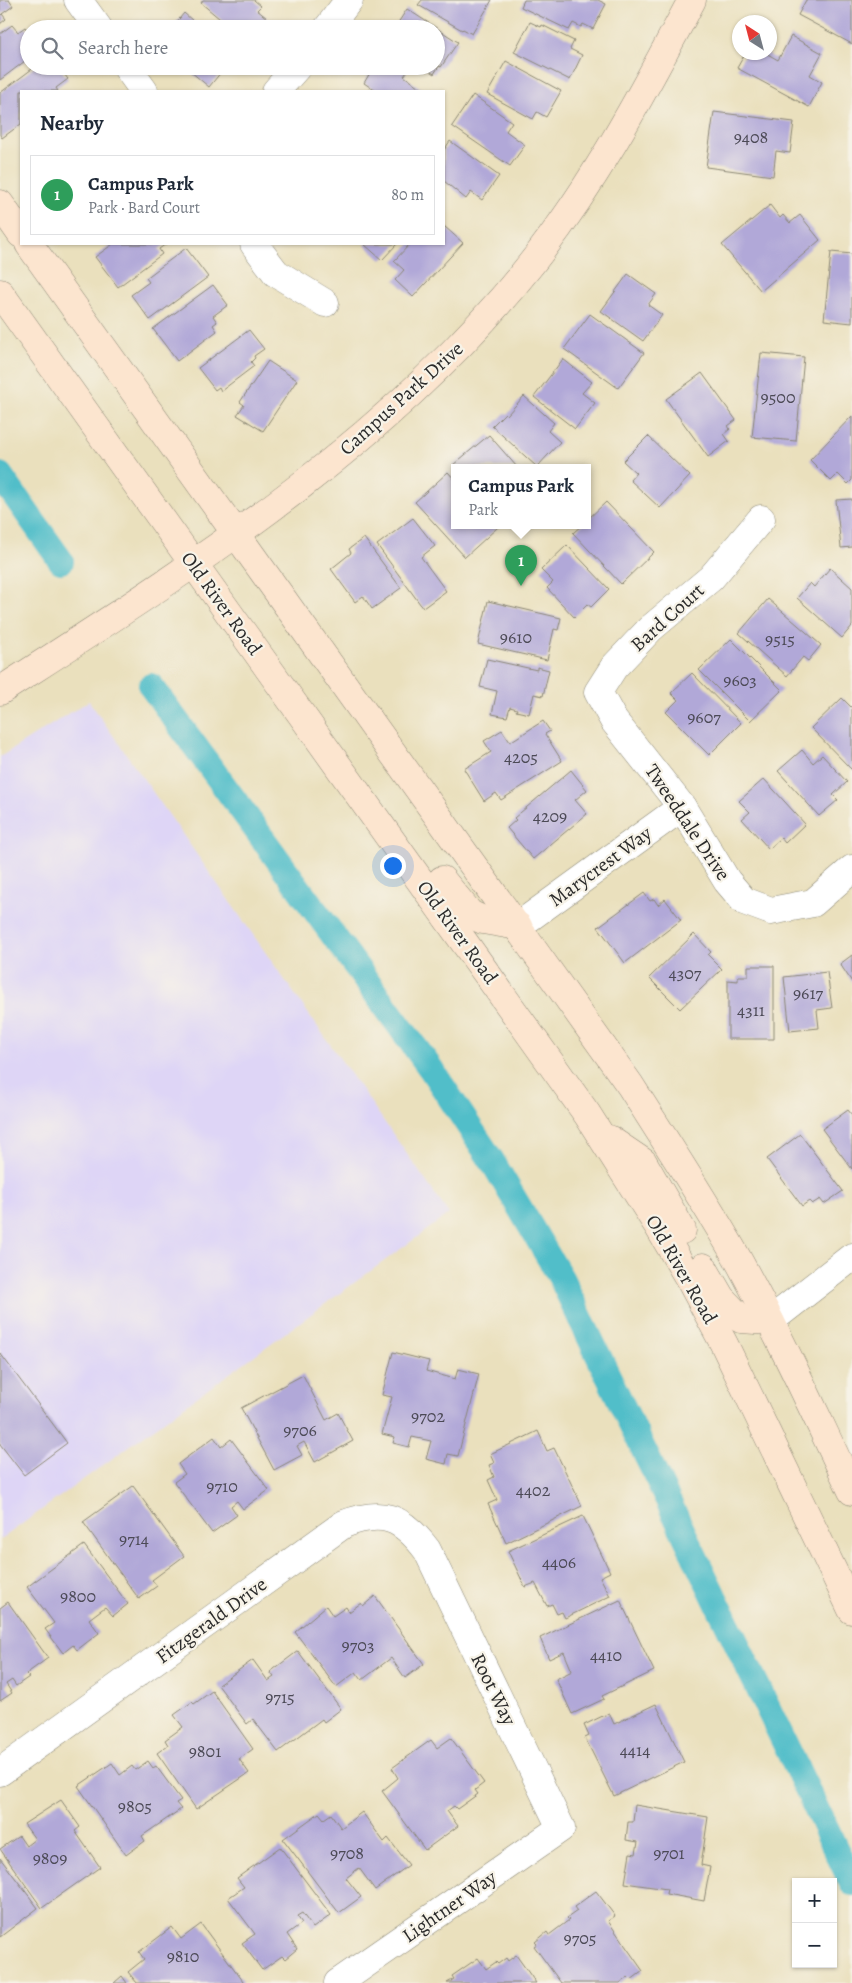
<!DOCTYPE html>
<meta charset="utf-8">
<style>
body{margin:0;font-family:Alegreya,serif;background:#f6f6f7;color:#1f2937}
.controls{position:absolute;right:15px;bottom:15px;display:grid;overflow:hidden;border-radius:0px;box-shadow:0 1px 4px #0004}
.controls button{width:45px;height:45px;display:grid;place-items:center;padding:0;border:0;border-bottom:1px solid #e0e1e3;background:#fff;color:#1f2937;font:25px sans-serif}
.compass{position:absolute;left:732px;top:15px;width:45px;height:45px;border-radius:50%;background:#fff;box-shadow:0 1px 4px #0004;rotate:324deg}
.you{position:absolute;left:392px;top:865px;width:18px;height:18px;margin:-12px;border:4px solid #fff;border-radius:50%;background:#1a73e8;box-shadow:0 0 0 8px #1a73e833}
.badge{display:grid;place-items:center;width:32px;height:32px;border-radius:50%;background:#d93025;color:#fff;font-size:16px;font-weight:700}
.pin{position:absolute;translate:-50% -41px;filter:drop-shadow(0 1px 2px #0008)}
.pin::after{content:'';position:absolute;top:26px;width:18px;height:15px;background:inherit;clip-path:polygon(0 0,100% 0,50% 100%)}
.popup{position:absolute;left:451px;top:464px;width:140px;height:65px;box-sizing:border-box;display:grid;place-content:center;border-radius:0px;background:#fff;filter:drop-shadow(0 1px 4px #0005);font-size:16px;white-space:nowrap;color:#747a83}
.popup b{font-size:19px;color:#1f2937}
.popup::after{content:'';position:absolute;left:50%;top:100%;margin-left:-10px;border:10px solid transparent;border-top-color:#fff}
.list{margin:0;padding:0;list-style:none}
h2{display:flex;justify-content:space-between;align-items:center;height:65px;margin:0;padding:0 20px;font-size:21px}
h2 small{font-size:16px;font-weight:400;color:#747a83}
.list li{display:grid;grid-template-columns:32px 1fr auto;gap:15px;align-items:center;box-sizing:border-box;height:80px;margin:0 10px 10px;padding:0 10px;border:1px solid #e0e1e3;border-radius:0px}
.list b{display:block;font-size:19px;white-space:nowrap}
.list p{margin:0;font-size:16px;white-space:nowrap;color:#747a83}
.list em{font-size:16px;font-style:normal;color:#747a83}
.icon{flex:none;width:28px;height:28px;fill:none;stroke:currentColor;stroke-width:2;stroke-linecap:round;stroke-linejoin:round}
.map{position:relative;flex:none;width:852px;height:1983px;overflow:hidden}
.search{position:absolute;background:#fff;box-shadow:0 1px 4px #0004;left:20px;top:20px;width:425px;height:55px;display:flex;align-items:center;gap:12px;box-sizing:border-box;padding:0 18px;border-radius:28px;color:#747a83;font-size:19px}
.panel{position:absolute;background:#fff;box-shadow:0 1px 4px #0004;left:20px;top:90px;width:425px;height:155px;border-radius:0px}
.map>svg:first-child{display:block}
</style>
<div class="map">
<svg width="852" height="1983" viewBox="0 0 852 1983">
<rect width="100%" height="100%" fill="#f7f3e8"/>
<filter id="ink" filterUnits="userSpaceOnUse"><feTurbulence type="fractalNoise" baseFrequency=".02" numOctaves="2"/><feDisplacementMap in="SourceGraphic" scale="10" xChannelSelector="R" yChannelSelector="G"/><feConvolveMatrix kernelMatrix="1 2 1 2 8 2 1 2 1" color-interpolation-filters="sRGB"/></filter>
<filter id="wash" filterUnits="userSpaceOnUse"><feTurbulence type="fractalNoise" baseFrequency=".0096" numOctaves="4" result="noise"/><feDisplacementMap in="SourceGraphic" scale="20" xChannelSelector="R" yChannelSelector="G"/><feGaussianBlur stdDeviation="1.12" result="paint"/><feColorMatrix in="noise" values="0 0 0 0 0 0 0 0 0 0 0 0 0 0 0 0 0 1.4 0 .05"/><feComposite in="paint" operator="in"/></filter>
<g filter="url(#wash)">
<rect width="100%" height="100%" fill="#eae0bd"/>
<path fill="#ded5f6" d="M89 701 449 1214 0 1540V757Z"/>
<g fill="none" stroke-linecap="round" stroke-linejoin="round">
<g stroke="#51bec9" stroke-width="26">
<path d="M0 475 61 561"/>
<path d="M151 686 431 1069 492 1161 561 1278 852 1883"/>
</g>
</g>
<g id="blocks">
<g fill="#b1a8d8">
<path d="M0 0H9L13 6 2 14 6 19 0 24Z"/>
<path d="M203 0H254L261 6 257 10 267 18 258 29H232L201 3Z"/>
<path d="M422 0H492L472 34 463 29 462 30 418 5Z"/>
<path d="M524 0H598L606 4 593 29 583 24 581 27 573 23 569 30 521 7Z"/>
<path d="M806 0H852V44L798 15Z"/>
<path d="M407 9 458 42 441 67 439 66 434 74 422 66H436V29H394Z"/>
<path d="M184 13 202 29H171Z"/>
<path d="M530 22 541 27 542 25 574 41 570 49 582 55 570 80 514 52Z"/>
<path d="M12 25 18 32 25 27 29 32V58L0 80V34Z"/>
<path d="M791 36 822 53 810 75 822 82 809 107 737 68 746 52H764L778 60Z"/>
<path d="M506 61 561 91 546 117 537 112 533 119 487 94Z"/>
<path d="M36 66H58L68 79 56 88 58 91H21V124L2 138 0 135V93Z"/>
<path d="M184 66H226L209 87Z"/>
<path d="M374 66H407L410 68 404 76 422 89 421 91H376L364 83Z"/>
<path d="M473 95 512 122 506 131 525 145 510 166 452 126Z"/>
<path d="M714 112 794 122 790 153 776 151 773 176 706 167Z"/>
<path d="M450 141 499 176 482 200 471 192 466 199 444 181V150Z"/>
<path d="M770 205 780 218 783 215 790 223 800 215 820 240 761 291 722 245Z"/>
<path d="M444 226 463 243 413 297 395 280 404 270 394 261 410 244H444Z"/>
<path d="M113 244H166L159 249 162 254 118 287 95 257Z"/>
<path d="M364 244H397L382 260Z"/>
<path d="M186 248 208 277 150 320 131 295 149 282 146 278Z"/>
<path d="M831 252 852 254V323L824 320Z"/>
<path d="M628 274 656 294 648 305 662 315 643 341 601 311Z"/>
<path d="M213 285 228 305 213 316 217 322 213 325 217 331 177 361 153 329Z"/>
<path d="M590 314 644 353 618 388 564 349Z"/>
<path d="M249 330 264 349 254 356 255 358 251 362 254 366 221 391 219 387 215 390 198 368Z"/>
<path d="M761 353 804 357 796 441 752 437Z"/>
<path d="M563 359 592 382 582 393 595 403 575 429 534 397Z"/>
<path d="M268 361 297 380 263 431 237 415 244 405 240 402Z"/>
<path d="M702 373 736 420 728 426 730 429 724 434 729 441 708 457 666 399Z"/>
<path d="M524 396 554 423 548 431 560 442 537 467 492 426 505 413 507 415Z"/>
<path d="M852 416V480L848 484 838 474 831 481 810 460Z"/>
<path d="M489 435 517 467H455L453 465Z"/>
<path d="M648 436 690 476 660 508 630 480 636 473 623 461Z"/>
<path d="M448 472 455 480V525H496L498 527 465 557 415 502Z"/>
<path d="M852 499V547L841 548 836 500Z"/>
<path d="M606 502 654 552 621 584 573 533 582 525H587V520Z"/>
<path d="M413 518 435 546 421 557 446 591 423 608 377 545Z"/>
<path d="M364 538 401 588 372 609 363 596 355 602 331 569 351 553 349 549Z"/>
<path d="M567 545 609 589 591 607 587 604 574 617 547 588 553 582 541 570Z"/>
<path d="M830 568 852 588V626L842 638 797 598 810 583 814 587Z"/>
<path d="M768 599 821 645 808 661 803 657 787 676 739 633Z"/>
<path d="M488 601 561 618 558 630 554 629 547 660 478 644Z"/>
<path d="M731 639 782 690 750 721 699 670Z"/>
<path d="M487 659 537 670V667L549 670 543 696 534 694 529 714 516 711 517 709 510 707 507 717 492 714 497 691 480 687Z"/>
<path d="M692 673 741 723 709 755 666 712 678 700 671 693Z"/>
<path d="M842 698 852 708V770L811 728Z"/>
<path d="M543 721 550 731 545 734 562 761 501 800 496 793 484 801 464 769 491 752 484 741 502 730 510 742Z"/>
<path d="M802 750 813 763 822 755 847 782 833 795 838 800 819 816 778 771Z"/>
<path d="M571 770 587 790 575 800 587 814 533 859 507 828 516 820 514 818Z"/>
<path d="M764 779 805 824 785 843 781 838 769 849 742 819 750 812 739 801Z"/>
<path d="M644 893 650 901 654 899 658 905 665 899 681 920 625 963 598 927Z"/>
<path d="M694 934 711 952 708 955 722 969 680 1009 649 978Z"/>
<path d="M852 955V982L840 964Z"/>
<path d="M748 966H774V1039H728V980L738 981V976H748Z"/>
<path d="M827 972 832 1008 817 1010 819 1028 790 1031 784 977Z"/>
<path d="M848 1110 852 1115V1169L822 1129Z"/>
<path d="M800 1134 843 1191 824 1204 820 1199 812 1204 809 1201 802 1206 767 1159Z"/>
<path d="M393 1352 429 1361 426 1371 455 1379 458 1369 479 1374 458 1456 448 1454 446 1464 426 1459 431 1441 412 1437 409 1447 393 1443 395 1437 382 1434 392 1397 382 1395Z"/>
<path d="M0 1353 67 1443 24 1475 0 1444Z"/>
<path d="M303 1375 326 1420 338 1413 353 1441 315 1462 304 1442 297 1446 302 1455 274 1470 241 1408Z"/>
<path d="M538 1431 547 1451 554 1448 582 1506 506 1543 488 1504 497 1500 488 1480 494 1477 489 1465 494 1463 490 1454Z"/>
<path d="M214 1437 221 1447 231 1439 269 1490 243 1509 237 1501 231 1506 237 1515 212 1533 174 1482 185 1474 178 1464Z"/>
<path d="M133 1486 184 1556 152 1580 157 1586 139 1599 83 1522Z"/>
<path d="M583 1516 610 1572 600 1577 610 1596 565 1618 562 1612 557 1614 552 1604 547 1606 535 1583 525 1587 508 1551Z"/>
<path d="M84 1545 128 1604 113 1616 105 1607 89 1619 99 1633 77 1650 73 1645 63 1653 45 1629 54 1623 27 1587Z"/>
<path d="M375 1596 424 1664 405 1678 391 1658 362 1680 356 1672 336 1687 295 1632 326 1606 333 1616 346 1607 349 1612 361 1603 363 1606Z"/>
<path d="M620 1600 654 1671 602 1696 604 1699 572 1714 556 1679 572 1671 564 1652 549 1659 540 1638Z"/>
<path d="M8 1602 48 1658 26 1674 29 1677 16 1686 12 1680 6 1684 12 1693 0 1701V1608Z"/>
<path d="M298 1651 341 1709 324 1722 322 1719 278 1752 253 1719 247 1724 218 1685 253 1660 268 1681 274 1677 270 1672Z"/>
<path d="M212 1691 253 1749 239 1759 249 1773 196 1809 157 1753 168 1745 165 1740 183 1727 174 1715 192 1702 194 1704Z"/>
<path d="M656 1704 684 1762 614 1796 585 1738 589 1736 584 1725 609 1713 614 1724Z"/>
<path d="M451 1738 484 1783 475 1790 478 1794 457 1809 454 1806 447 1811 458 1826 425 1850 382 1791 398 1778 392 1768 431 1740 437 1748Z"/>
<path d="M148 1761 153 1768 156 1766 181 1800 176 1803 181 1809 142 1836 145 1841 126 1855 78 1786 112 1763 120 1775 132 1766 135 1770Z"/>
<path d="M61 1800 80 1827 75 1831 100 1867 42 1908 0 1849 19 1836 26 1846 35 1839 24 1824Z"/>
<path d="M635 1805 708 1817 701 1865 710 1867 704 1901 666 1894 667 1889 625 1883 630 1853 636 1854 638 1842 626 1840 628 1822H633Z"/>
<path d="M362 1812 384 1842 388 1838 409 1865 375 1890 359 1868 346 1878 361 1897 339 1913 283 1839 319 1813 324 1819 331 1814 341 1828Z"/>
<path d="M280 1847 331 1915 313 1928 302 1913 297 1916 302 1923 287 1934 297 1949 285 1959 282 1956 262 1970 242 1943 255 1934 228 1898 244 1887 237 1878Z"/>
<path d="M0 1858 38 1908 0 1937Z"/>
<path d="M596 1891 615 1916 608 1921 643 1971 631 1980 628 1977 620 1983H561L534 1946 537 1944 535 1942 547 1932 549 1935 569 1920 567 1918 577 1911 574 1907Z"/>
<path d="M201 1924 243 1981 241 1983H137L128 1972 144 1959 139 1952 172 1927 181 1939Z"/>
<path d="M516 1955 536 1983H447L454 1979 452 1976 478 1958 486 1969 496 1962 498 1964 506 1958 508 1961Z"/>
<path d="M122 1976 127 1983H114Z"/>
</g>
</g>
</g>
<g filter="url(#ink)">
<use href="#blocks" fill-opacity="0" stroke="#8a8674" stroke-width="1"/>
<g fill="none" stroke-linecap="round" stroke-linejoin="round">
<defs>
<g id="street">
<path d="M78 0 99 29"/>
<path d="M327 29 349 0"/>
<path d="M126 66 144 91"/>
<path d="M276 91 298 66"/>
<path d="M254 244 276 273 325 303"/>
<path d="M761 519 711 578 650 629 614 667 598 692 614 721 682 807 727 881 744 901 771 911 813 903 852 869"/>
<path d="M518 926 682 807"/>
<path d="M770 1321 852 1257"/>
<path d="M0 1772 344 1524C383 1509 402 1517 427 1550L561 1828 338 1983"/>
</g>
<g id="secondary">
<path d="M0 204 21 234"/>
<path d="M29 244 630 1085C666 1142 703 1198 736 1256 778 1332 814 1412 852 1491"/>
<path d="M0 293 587 1114 658 1226 691 1282 724 1344 852 1610"/>
<path d="M0 691C190 568 389 444 531 264 596 182 643 92 692 0"/>
<path d="M442 880 470 914 483 920 518 926"/>
<path d="M609 1139 643 1162 682 1230"/>
<path d="M703 1267 721 1298 741 1319 770 1321"/>
</g>
</defs>
<use href="#street" stroke="#8a8674" stroke-width="29"/>
<use href="#secondary" stroke="#8a8674" stroke-width="29"/>
<use href="#street" stroke="#fff" stroke-width="28"/>
<use href="#secondary" stroke="#fce5cf" stroke-width="28"/>
</g>
</g>
<g text-anchor="middle" stroke-width="4.5" stroke-linejoin="round" paint-order="stroke">
<g font-size="18" fill="#4c4a56">
<text x="751" y="143">9408</text>
<text x="778" y="403">9500</text>
<text x="516" y="643">9610</text>
<text x="780" y="645">9515</text>
<text x="740" y="686">9603</text>
<text x="704" y="723">9607</text>
<text x="521" y="763">4205</text>
<text x="550" y="822">4209</text>
<text x="685" y="979">4307</text>
<text x="808" y="999">9617</text>
<text x="751" y="1016">4311</text>
<text x="428" y="1422">9702</text>
<text x="300" y="1436">9706</text>
<text x="222" y="1492">9710</text>
<text x="533" y="1496">4402</text>
<text x="134" y="1545">9714</text>
<text x="559" y="1568">4406</text>
<text x="78" y="1602">9800</text>
<text x="358" y="1651">9703</text>
<text x="606" y="1661">4410</text>
<text x="280" y="1703">9715</text>
<text x="635" y="1756">4414</text>
<text x="205" y="1757">9801</text>
<text x="135" y="1812">9805</text>
<text x="347" y="1859">9708</text>
<text x="669" y="1859">9701</text>
<text x="50" y="1864">9809</text>
<text x="580" y="1944">9705</text>
<text x="183" y="1962">9810</text>
</g>
<g font-size="20" fill="#2b2b2b" stroke="#f7f3e8">
<text transform="translate(401 398) rotate(-42)" y="7">Campus Park Drive</text>
<text transform="translate(222 603) rotate(54)" y="7">Old River Road</text>
<text transform="translate(667 617) rotate(-42)" y="7">Bard Court</text>
<text transform="translate(688 822) rotate(56)" y="7">Tweeddale Drive</text>
<text transform="translate(600 866) rotate(-36)" y="7">Marycrest Way</text>
<text transform="translate(458 932) rotate(54)" y="7">Old River Road</text>
<text transform="translate(682 1269) rotate(60)" y="7">Old River Road</text>
<text transform="translate(211 1620) rotate(-36)" y="7">Fitzgerald Drive</text>
<text transform="translate(494 1689) rotate(64)" y="7">Root Way</text>
<text transform="translate(449 1906) rotate(-35)" y="7">Lightner Way</text>
</g>
</g>
</svg>
<div class="controls">
<button>+</button>
<button>−</button>
</div>
<svg class="compass" viewBox="-18 -18 36 36"><path d="M0-13l5 13h-10z" fill="#e53935"/><path d="M0 13l5-13h-10z" fill="#747a83"/></svg>
<div class="you"></div>
<div class="pin badge" style="left:521px;top:586px;background:#2e9e5b">1</div>
<div class="popup"><b>Campus Park</b>Park</div>
<div class="search"><svg class="icon" aria-label="search" viewBox="0 0 24 24"><circle cx="10" cy="10" r="6"/><path d="M15 15l6 6"/></svg>Search here</div>
<section class="panel">
<h2>Nearby<small></small></h2>
<ul class="list">
<li><span class="badge" style="background:#2e9e5b">1</span><div><b>Campus Park</b><p>Park · Bard Court</p></div><em>80 m</em></li>
</ul>
</section>
</div>
